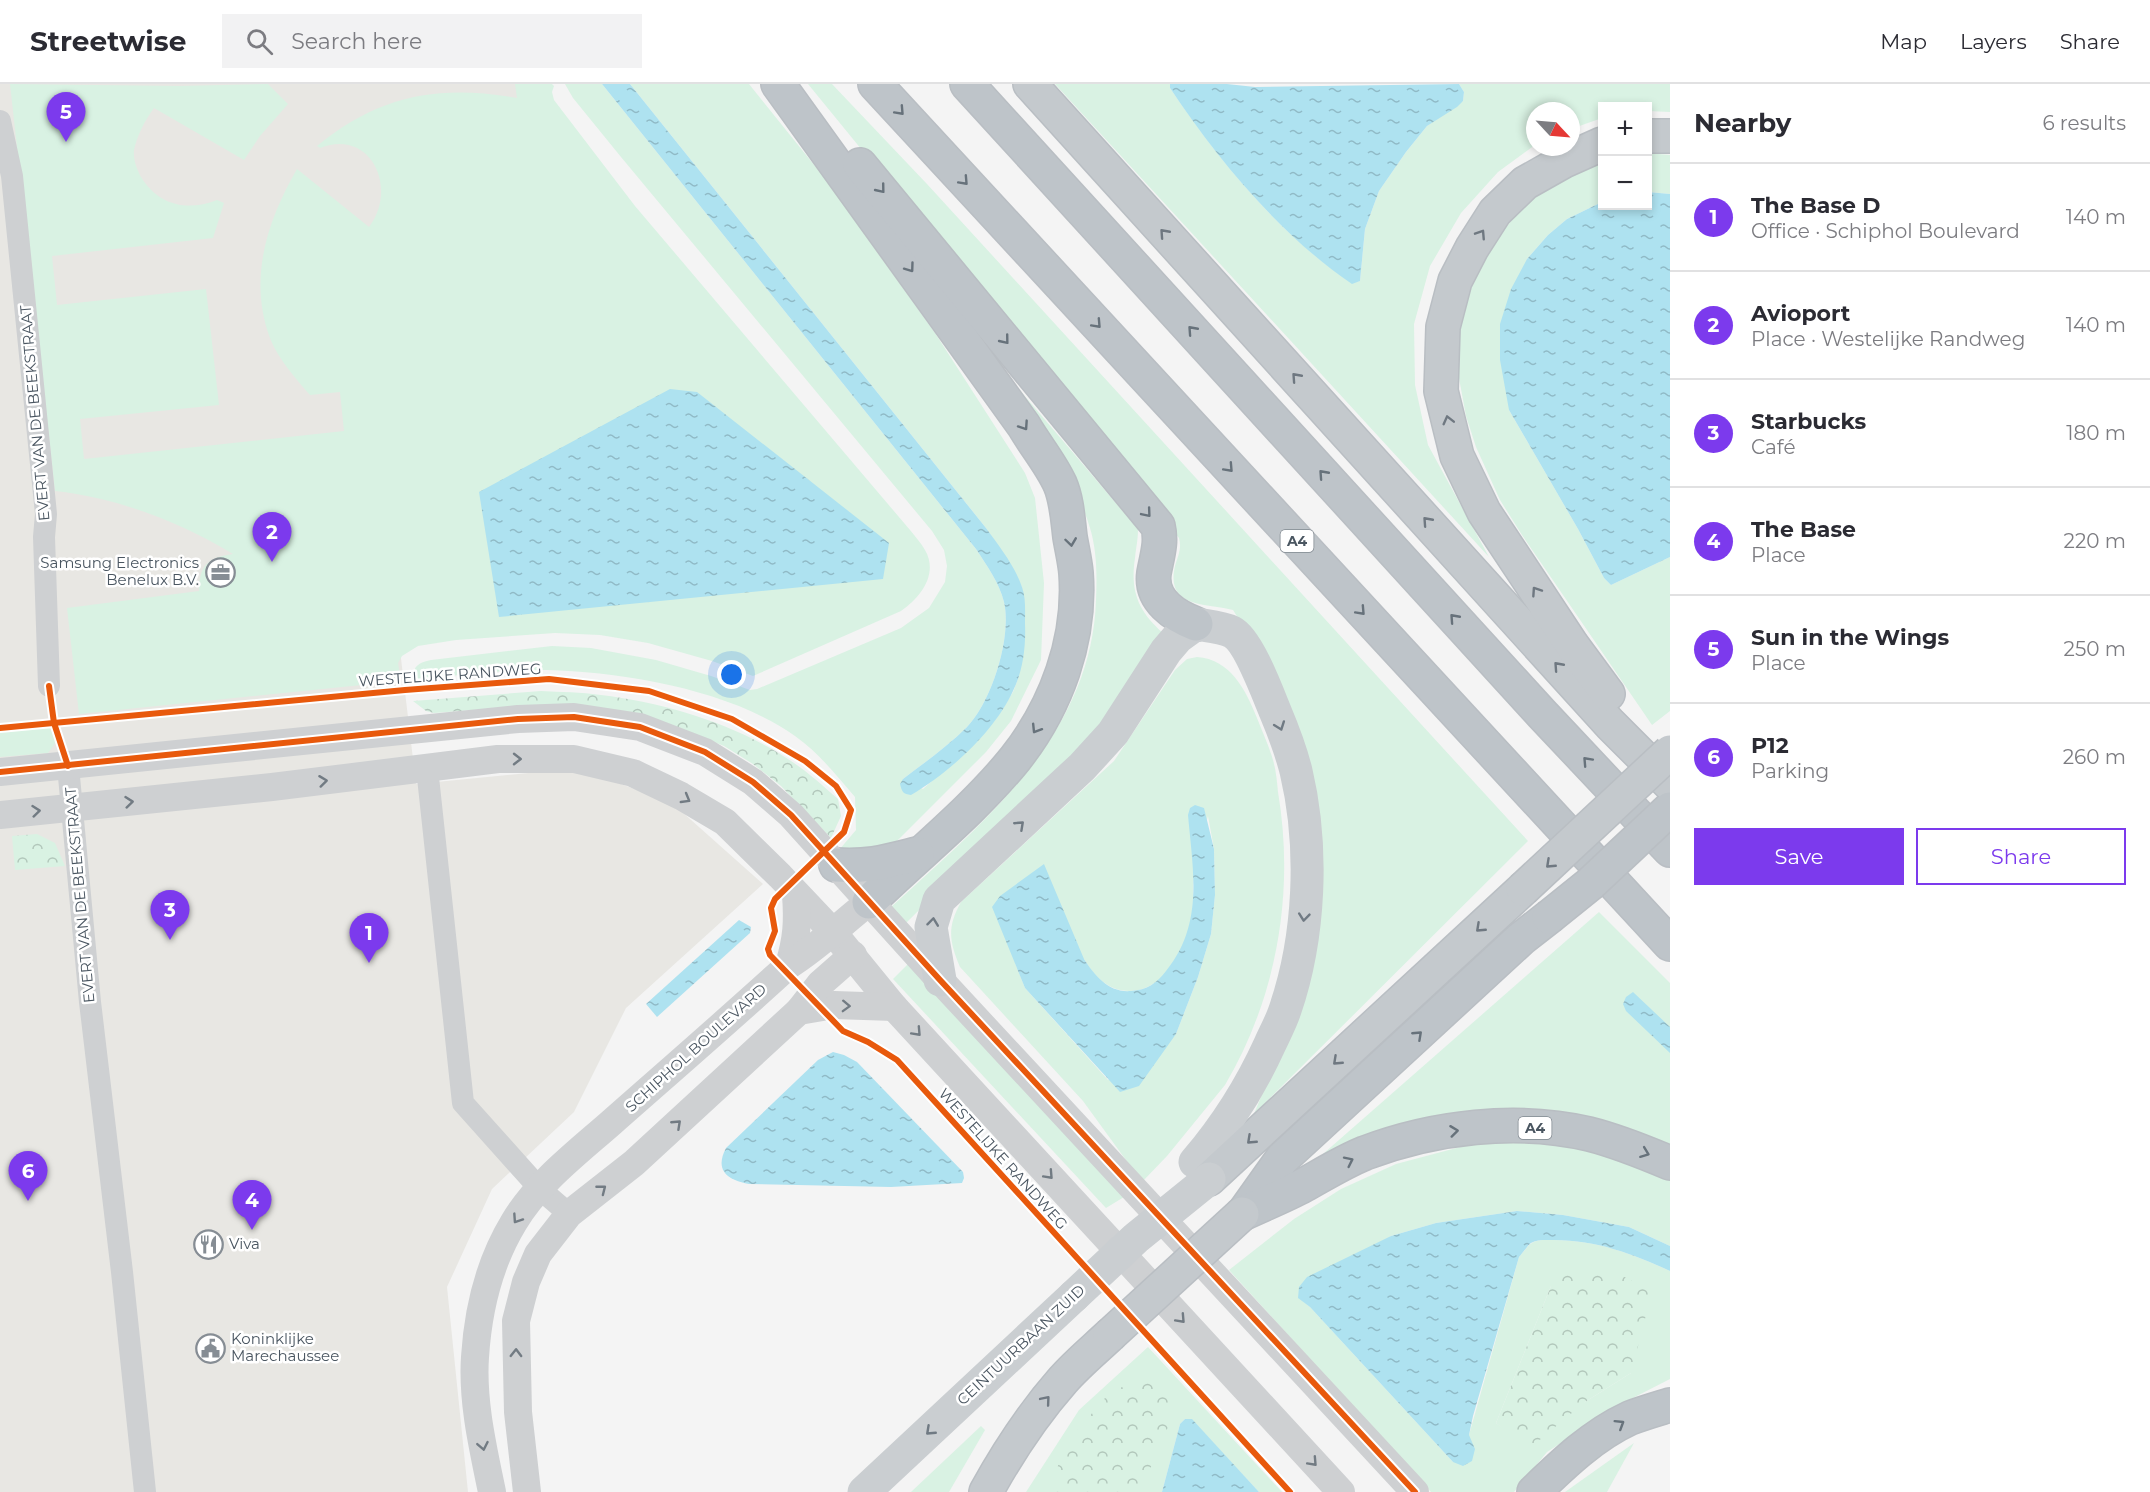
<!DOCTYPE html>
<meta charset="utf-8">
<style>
body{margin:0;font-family:Montserrat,sans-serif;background:#f2f2f3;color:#2b2b33}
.controls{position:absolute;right:18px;top:18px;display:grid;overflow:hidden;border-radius:0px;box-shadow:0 3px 9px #0003}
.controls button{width:54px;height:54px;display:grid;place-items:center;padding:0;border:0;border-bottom:2px solid #e1e1e2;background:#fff;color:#2b2b33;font:30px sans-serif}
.compass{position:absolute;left:1526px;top:18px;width:54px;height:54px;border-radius:50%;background:#fff;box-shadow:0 3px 9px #0003;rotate:116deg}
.you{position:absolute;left:732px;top:591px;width:21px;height:21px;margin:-15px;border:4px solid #fff;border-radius:50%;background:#1a73e8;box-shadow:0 0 0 9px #1a73e833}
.badge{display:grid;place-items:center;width:39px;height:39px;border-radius:50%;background:#7c3aed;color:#fff;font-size:20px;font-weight:700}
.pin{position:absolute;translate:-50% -50px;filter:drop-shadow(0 2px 3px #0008)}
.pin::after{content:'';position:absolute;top:32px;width:21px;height:18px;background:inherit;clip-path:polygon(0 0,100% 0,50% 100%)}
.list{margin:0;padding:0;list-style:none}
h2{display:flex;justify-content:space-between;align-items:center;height:78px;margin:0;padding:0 24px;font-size:26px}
h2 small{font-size:20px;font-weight:400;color:#7c7c81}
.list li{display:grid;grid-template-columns:39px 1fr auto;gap:18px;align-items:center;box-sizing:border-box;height:108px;padding:0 24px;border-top:2px solid #e1e1e2}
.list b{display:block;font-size:22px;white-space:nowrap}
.list p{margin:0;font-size:20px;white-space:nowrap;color:#7c7c81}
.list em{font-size:20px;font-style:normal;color:#7c7c81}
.actions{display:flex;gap:12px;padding:18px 24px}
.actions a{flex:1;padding:14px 0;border:2px solid #7c3aed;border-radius:0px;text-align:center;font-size:21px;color:#7c3aed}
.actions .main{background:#7c3aed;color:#fff}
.icon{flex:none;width:33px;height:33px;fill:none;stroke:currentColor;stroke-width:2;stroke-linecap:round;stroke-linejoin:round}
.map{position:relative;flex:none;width:1670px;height:1408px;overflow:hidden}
header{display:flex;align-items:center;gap:36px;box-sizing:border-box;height:84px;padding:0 30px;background:#fff;border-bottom:2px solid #e1e1e2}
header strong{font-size:28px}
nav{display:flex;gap:33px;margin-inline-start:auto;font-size:21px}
.search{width:420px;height:54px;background:#f2f2f3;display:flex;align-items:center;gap:15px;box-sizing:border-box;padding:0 21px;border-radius:0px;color:#7c7c81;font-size:22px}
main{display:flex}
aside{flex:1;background:#fff}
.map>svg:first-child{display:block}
</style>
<header>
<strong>Streetwise</strong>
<div class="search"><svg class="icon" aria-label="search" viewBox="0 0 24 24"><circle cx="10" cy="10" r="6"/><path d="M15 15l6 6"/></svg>Search here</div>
<nav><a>Map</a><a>Layers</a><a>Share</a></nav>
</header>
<main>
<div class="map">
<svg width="1670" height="1408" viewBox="0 0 1670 1408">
<defs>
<pattern id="forest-crowns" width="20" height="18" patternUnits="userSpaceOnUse" patternTransform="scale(1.5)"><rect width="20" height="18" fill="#d9f2e3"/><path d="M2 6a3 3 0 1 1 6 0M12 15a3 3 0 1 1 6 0" fill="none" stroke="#b2c7bb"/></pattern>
<pattern id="water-ripples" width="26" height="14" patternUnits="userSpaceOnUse" patternTransform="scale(1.5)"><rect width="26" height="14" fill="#aee2f0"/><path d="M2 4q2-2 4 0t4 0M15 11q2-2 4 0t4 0" fill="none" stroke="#90bac6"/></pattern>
</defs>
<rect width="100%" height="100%" fill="#f4f4f4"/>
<path fill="#e8e7e3" d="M0 0H533L378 382 416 700 578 684 672 719 763 800 626 924 574 1028 492 1105 447 1203 468 1408H0Z"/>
<g fill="#d9f2e3" fill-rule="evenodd">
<path d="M10 0 179 2 268 0 288 20 260 52 244 76 154 24C145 36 137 52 134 66 133 76 137 85 141 93 158 121 187 128 217 116L224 119 213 154 52 172 57 221 206 205 219 321 80 335 84 375 344 347 340 308 310 311C296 295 277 273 270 254 248 195 267 137 297 85L369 143C399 103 370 44 320 64L317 62C379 11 439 0 517 14L515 0H552L554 2 552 8 554 16 635 122 910 446C915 452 921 459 925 466 939 490 920 514 901 527L753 592 712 577 648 559 600 551 555 549 456 556 418 562 402 572 398 579 401 597 79 630 67 524 199 507C199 482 208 473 233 470 178 437 118 414 55 407Z"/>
<path d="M565 0H602L976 465C987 482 999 498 1004 518 1012 553 992 617 967 643 948 662 924 679 903 695L923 705 979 655 999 631 1013 608 1019 592 1022 503 1006 474 986 444 630 0H749L823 92 935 249 1025 389 1035 414 1044 499 1041 576 1011 637 986 668 898 756 884 766H839L856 746 855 713C836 691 819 669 795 652 731 606 624 588 547 586 504 585 459 592 416 595 410 582 421 578 431 576L552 562 591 564 656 576 711 592 750 606 757 605 901 544 929 524 945 498 947 482 944 466 932 447 621 73 573 14Z"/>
<path d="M808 0H832L927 100 1528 757 1254 1030 1280 966 1316 811 1262 572 1233 526C1207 519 1165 525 1175 482 1178 472 1182 465 1179 454Z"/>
<path d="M1055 0H1170V4C1217 74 1281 153 1352 199L1360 197 1365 145 1379 107 1406 68 1427 42 1463 17 1464 8 1459 0H1670V28L1648 27V22H1602V34L1571 45V27H1535V61L1498 88 1461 129 1430 182 1414 240 1415 301 1428 361 1489 473Z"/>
<path d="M1648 69 1670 71V110L1648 108Z"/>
<path d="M1602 77V118L1567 135 1548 151 1527 175 1509 326 1578 445 1604 494 1611 501 1670 473V627L1652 641 1522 451 1500 416 1476 363 1466 332 1456 278 1459 244 1469 209 1493 159 1527 118 1562 94Z"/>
<path d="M978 257 1138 445C1138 456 1136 464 1135 474 1130 507 1138 527 1163 549L1124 623 906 839 891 823C983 739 1092 650 1096 516 1097 492 1097 467 1090 444 1080 410 1060 381 1041 352 1020 321 999 289 978 257Z"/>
<path d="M1197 573C1230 575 1246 606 1257 634 1262 647 1269 662 1273 676 1276 686 1277 697 1278 708 1295 808 1277 913 1225 1001L1167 1072 1143 1097 1131 1083 1083 1017 960 883C949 857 947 843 961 818L1114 677 1175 586 1187 575ZM1208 732 1214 765 1215 811 1211 850 1198 893 1176 950 1108 996 1025 904 1015 879 1084 875C1094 892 1109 908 1131 907 1166 906 1187 862 1192 831 1194 818 1192 803 1194 790 1198 771 1203 751 1208 732Z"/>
<path d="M49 643 56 658 48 669 0 673V648Z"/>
<path d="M1599 828 1670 899V1060L1597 1037 1307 1084Z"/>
<path d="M909 879 1124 1113 1106 1124 893 895Z"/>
<path d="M1525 1057 1585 1064 1670 1093V1162L1629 1143 1563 1131 1517 1127 1436 1139 1391 1152 1299 1214 1310 1223 1453 1378 1469 1351 1519 1173C1523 1169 1527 1162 1532 1159 1537 1155 1547 1156 1554 1156 1596 1156 1633 1170 1670 1187V1295L1623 1319 1547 1368 1514 1408H1431L1229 1186 1294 1135 1341 1105 1396 1080 1479 1058ZM1551 1202 1631 1289 1585 1318 1506 1346 1496 1339Z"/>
<path d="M1148 1263 1282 1408H1259L1192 1336 1185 1335 1180 1340 1162 1408H1026L1079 1326Z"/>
<path d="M981 1342 985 1346 949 1408H911Z"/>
<path d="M1634 1359 1607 1408H1565Z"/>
</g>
<g fill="url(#forest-crowns)">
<path d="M541 607C561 608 581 608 601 611 666 619 736 640 791 677 808 688 823 702 838 715L841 732 831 754 781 702 753 680 724 662 677 643 527 622 434 629 426 627 413 617Z"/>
<path d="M37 750 55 759 65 782 15 786 12 752Z"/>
<path d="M1570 1183 1619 1190 1652 1208 1631 1289 1585 1318 1530 1364 1519 1358 1496 1339 1551 1202Z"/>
<path d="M1151 1293 1171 1309 1172 1334 1140 1408H1050L1064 1362 1111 1307Z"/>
</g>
<g fill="url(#water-ripples)">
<path d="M602 0H630L986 444C999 462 1015 482 1022 503 1026 514 1025 528 1025 540 1026 562 1023 587 1013 607 995 647 949 689 911 711 903 710 902 708 900 700L903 695C924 679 948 662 967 643 992 617 1012 553 1004 518 999 498 987 482 976 465Z"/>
<path d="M1170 0H1227L1255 3 1459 0 1464 8 1463 17 1457 23 1427 42 1406 68 1379 107 1365 145 1360 197 1352 200C1281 152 1217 75 1170 4Z"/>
<path d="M1648 108 1670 110V473L1611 501 1604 494 1578 445 1509 326 1500 276V240L1511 205 1527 175 1548 151 1567 135 1602 118V122H1648Z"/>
<path d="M670 305 697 308 889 459 883 495 499 533 479 408Z"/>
<path d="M1195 721 1204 724 1214 765 1215 811 1211 850 1198 893 1176 950 1139 1002 1120 1008 1025 904 992 823 1000 812 1044 780 1084 875C1095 892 1109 909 1131 907 1147 906 1157 899 1166 887 1204 840 1193 788 1188 731L1190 724Z"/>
<path d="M739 836 751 843 750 849 657 933 646 920Z"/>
<path d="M1633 908 1670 943V969L1626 927 1623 920 1626 913Z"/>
<path d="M833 968 844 971 857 978 963 1088 964 1094 962 1099 891 1103 749 1100C728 1096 714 1087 726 1064L818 976Z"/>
<path d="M1517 1127 1563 1131 1629 1143 1670 1162V1187C1633 1170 1596 1156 1554 1156 1547 1156 1537 1155 1531 1159 1527 1162 1523 1169 1519 1173L1473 1332 1469 1351 1475 1365 1472 1377 1463 1382 1453 1378 1310 1223 1298 1214 1299 1203 1307 1193 1391 1152 1436 1139Z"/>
<path d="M1185 1335H1192L1259 1408H1162L1180 1340Z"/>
</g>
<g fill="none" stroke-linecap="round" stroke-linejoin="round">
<defs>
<g id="trunk">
<path d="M1030 0 1610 640 1670 700"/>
<path d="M1648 52H1670"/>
<path d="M1602 60 1564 77 1525 99 1495 128 1472 164 1455 197 1443 243 1441 307 1457 372 1484 428 1572 561 1608 610"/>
<path d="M1209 1095 1523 805"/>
<path d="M986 1408C1008 1368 1033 1330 1063 1296 1077 1280 1094 1266 1110 1251"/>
</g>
<g id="motorway">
<path d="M778 0 1024 342C1035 361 1051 380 1060 400 1067 416 1068 437 1070 453 1072 465 1075 477 1076 489 1081 556 1056 623 1015 675 972 728 917 771 869 818"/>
<path d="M875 0 1670 860"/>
<path d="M967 0 1542 630 1670 766"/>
<path d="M860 81 1158 442C1162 459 1157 472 1154 489 1150 516 1175 532 1196 540"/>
<path d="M836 781C869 783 885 778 917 770"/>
<path d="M1245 1127 1282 1075 1522 854 1549 833"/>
<path d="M1242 1130C1263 1120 1284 1112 1304 1101 1324 1090 1343 1078 1365 1069 1434 1043 1516 1033 1589 1050 1617 1057 1644 1068 1670 1079"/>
<path d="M1534 1408C1563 1380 1593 1351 1630 1334 1643 1329 1657 1325 1670 1321"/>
</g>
</defs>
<use href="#trunk" stroke="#b9bec3" stroke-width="36"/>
<use href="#motorway" stroke="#b9bec3" stroke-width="36"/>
<g stroke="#ced0d2" stroke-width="22">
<path d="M0 37 12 92 46 430 44 453 49 602"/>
<path d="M68 682 90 918 122 1188 145 1408"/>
<path d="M427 684 463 1019 540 1105 569 1130"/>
</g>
<g stroke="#ced0d2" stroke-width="28">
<path d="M0 688 518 635 574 633 640 643 705 668 753 698 791 731 940 896 1415 1408"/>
<path d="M0 731 272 703 498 675H574L633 689 681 712 725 738 780 792 832 847 894 923 1341 1408"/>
<path d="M789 881C797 855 798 837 796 811"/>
<path d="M799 927 834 921 894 923"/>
<path d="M492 1408C483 1364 472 1318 475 1273 478 1226 489 1179 514 1138 537 1099 578 1068 612 1038 671 986 731 934 789 881 818 863 842 839 869 818"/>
<path d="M527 1408 518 1328 516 1237 526 1198 538 1170 569 1130 634 1079 799 927 820 900 853 871"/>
</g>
<g stroke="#caced1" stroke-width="33">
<path d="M940 896 931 843 939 816 1082 683 1113 649 1166 567 1178 553 1196 540C1207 542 1222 543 1232 548 1248 556 1268 610 1275 627 1283 646 1291 667 1296 687 1314 763 1310 853 1285 926 1281 938 1275 949 1270 960 1250 1004 1226 1042 1195 1078"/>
<path d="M864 1408 1074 1212"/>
</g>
<use href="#trunk" stroke="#c4c9cd" stroke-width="33"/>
<use href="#motorway" stroke="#bec4c9" stroke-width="33"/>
<defs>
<g id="trunk-bridge">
<path d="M1523 805 1670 668"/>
<path d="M1110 1251 1242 1130"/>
</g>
<path id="motorway-bridge" d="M1549 833 1590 800 1670 725"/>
</defs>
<use href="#trunk-bridge" stroke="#b9bec3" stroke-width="36" stroke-linecap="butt"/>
<use href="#motorway-bridge" stroke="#b9bec3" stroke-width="36" stroke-linecap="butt"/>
<path stroke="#caced1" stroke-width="33" d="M1074 1212 1136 1154 1209 1095"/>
<use href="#trunk-bridge" stroke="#c4c9cd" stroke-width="33"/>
<use href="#motorway-bridge" stroke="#bec4c9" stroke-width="33"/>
<defs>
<g id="cycleway">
<path d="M49 602 54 639 68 682"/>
<path d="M0 644 405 606 549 595 649 607 732 635 805 677 836 702 851 726 844 748 775 815 771 824 775 847 768 865 770 871 843 947 868 958 897 976 1290 1408"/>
<path d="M0 688 518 635 574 633 640 643 705 668 753 698 791 731 940 896 1415 1408"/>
</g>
</defs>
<use href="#cycleway" stroke="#fff" stroke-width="10"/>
<use href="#cycleway" stroke="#e8590c" stroke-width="6"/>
</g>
<defs><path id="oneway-chevron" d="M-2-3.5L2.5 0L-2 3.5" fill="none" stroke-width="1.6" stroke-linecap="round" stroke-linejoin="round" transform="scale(1.5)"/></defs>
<g stroke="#67727b">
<use href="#oneway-chevron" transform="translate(900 27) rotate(47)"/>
<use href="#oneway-chevron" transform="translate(964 97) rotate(47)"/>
<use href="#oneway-chevron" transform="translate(881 105) rotate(51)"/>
<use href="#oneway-chevron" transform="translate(910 184) rotate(54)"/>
<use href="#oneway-chevron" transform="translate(1097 240) rotate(47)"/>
<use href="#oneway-chevron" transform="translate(1192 246) rotate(-132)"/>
<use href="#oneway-chevron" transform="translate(1005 256) rotate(51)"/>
<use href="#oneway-chevron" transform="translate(1024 342) rotate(56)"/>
<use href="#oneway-chevron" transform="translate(1229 384) rotate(47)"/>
<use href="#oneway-chevron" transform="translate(1323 390) rotate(-132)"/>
<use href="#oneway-chevron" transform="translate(1147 429) rotate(50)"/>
<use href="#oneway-chevron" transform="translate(1071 458) rotate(82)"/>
<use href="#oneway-chevron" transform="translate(1361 527) rotate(47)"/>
<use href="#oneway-chevron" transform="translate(1454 534) rotate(-132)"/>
<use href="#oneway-chevron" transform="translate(1036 645) rotate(122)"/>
<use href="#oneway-chevron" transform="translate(1587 677) rotate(-133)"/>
<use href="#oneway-chevron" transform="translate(1418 951) rotate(-43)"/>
<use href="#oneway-chevron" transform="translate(1454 1047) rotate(-7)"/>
<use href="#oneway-chevron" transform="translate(1645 1069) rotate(21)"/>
<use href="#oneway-chevron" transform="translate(1349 1077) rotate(-26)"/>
<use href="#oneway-chevron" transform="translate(1620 1340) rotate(-32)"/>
</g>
<g stroke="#6f7881">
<use href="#oneway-chevron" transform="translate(1164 149) rotate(-132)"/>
<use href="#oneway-chevron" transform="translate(1481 150) rotate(-57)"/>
<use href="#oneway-chevron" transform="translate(1296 293) rotate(-132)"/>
<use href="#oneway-chevron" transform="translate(1448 336) rotate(-104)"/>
<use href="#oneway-chevron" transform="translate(1427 437) rotate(-132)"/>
<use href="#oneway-chevron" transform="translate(1536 507) rotate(-124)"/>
<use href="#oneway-chevron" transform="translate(1558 582) rotate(-132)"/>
<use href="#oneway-chevron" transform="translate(1550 780) rotate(137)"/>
<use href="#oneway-chevron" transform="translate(1480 844) rotate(137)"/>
<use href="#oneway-chevron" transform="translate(1337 977) rotate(137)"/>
<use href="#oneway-chevron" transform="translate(1251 1056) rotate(137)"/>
<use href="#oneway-chevron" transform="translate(1046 1316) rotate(-50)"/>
</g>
<g stroke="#707a83">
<use href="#oneway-chevron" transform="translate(1280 642) rotate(70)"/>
<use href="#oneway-chevron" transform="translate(1020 741) rotate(-43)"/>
<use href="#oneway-chevron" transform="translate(1304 833) rotate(96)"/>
<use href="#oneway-chevron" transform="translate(933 838) rotate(-83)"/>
<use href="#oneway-chevron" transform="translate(930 1347) rotate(137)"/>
</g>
<g stroke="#727b83">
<use href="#oneway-chevron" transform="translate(517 675)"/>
<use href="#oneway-chevron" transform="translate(323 697) rotate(-7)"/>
<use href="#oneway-chevron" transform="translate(686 715) rotate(30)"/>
<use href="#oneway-chevron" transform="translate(129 718) rotate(-6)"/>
<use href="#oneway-chevron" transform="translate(36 727) rotate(-6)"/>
<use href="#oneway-chevron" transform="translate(846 922) rotate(2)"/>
<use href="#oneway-chevron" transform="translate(917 948) rotate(47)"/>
<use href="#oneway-chevron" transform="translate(677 1040) rotate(-43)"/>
<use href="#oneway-chevron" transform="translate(1049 1091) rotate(47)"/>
<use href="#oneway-chevron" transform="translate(602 1105) rotate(-38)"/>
<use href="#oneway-chevron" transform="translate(517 1135) rotate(124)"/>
<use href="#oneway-chevron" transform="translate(1181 1235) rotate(47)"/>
<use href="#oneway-chevron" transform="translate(516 1269) rotate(-89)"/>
<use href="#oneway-chevron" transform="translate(483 1362) rotate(79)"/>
<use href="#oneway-chevron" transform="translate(1313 1378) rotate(47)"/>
</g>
<defs>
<symbol id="office-ring" viewBox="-11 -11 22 22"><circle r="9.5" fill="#fff" stroke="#868d94" stroke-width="1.5"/><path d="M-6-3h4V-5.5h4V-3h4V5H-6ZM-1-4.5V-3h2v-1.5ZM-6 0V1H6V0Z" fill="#868d94"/></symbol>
<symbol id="restaurant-ring" viewBox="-11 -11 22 22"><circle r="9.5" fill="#fff" stroke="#868d94" stroke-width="1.5"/><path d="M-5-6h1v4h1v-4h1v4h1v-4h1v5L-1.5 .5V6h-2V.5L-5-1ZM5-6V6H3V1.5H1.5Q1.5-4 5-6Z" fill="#868d94"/></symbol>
<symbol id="civic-ring" viewBox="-11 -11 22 22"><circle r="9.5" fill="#fff" stroke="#868d94" stroke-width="1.5"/><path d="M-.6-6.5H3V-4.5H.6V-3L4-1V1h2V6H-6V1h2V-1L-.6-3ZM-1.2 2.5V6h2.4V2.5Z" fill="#868d94"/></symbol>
</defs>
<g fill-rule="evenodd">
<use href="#office-ring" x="204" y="472" width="33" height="33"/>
<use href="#restaurant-ring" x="192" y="1144" width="33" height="33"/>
<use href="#civic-ring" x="194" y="1248" width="33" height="33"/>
</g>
<g text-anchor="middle" stroke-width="5" stroke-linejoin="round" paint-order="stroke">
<g fill="#fff" stroke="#808990" stroke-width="1.5">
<rect x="1280.5" y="446" width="33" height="22" rx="4.5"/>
<rect x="1518.5" y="1033" width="33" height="22" rx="4.5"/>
</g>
<g font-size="14" font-weight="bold" fill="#4a5661">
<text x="1297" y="462">A4</text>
<text x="1535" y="1049">A4</text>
</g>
<g font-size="15" fill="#4a5661" stroke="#fff">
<text transform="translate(35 329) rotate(-95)" y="5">EVERT VAN DE BEEKSTRAAT</text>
<text transform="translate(450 591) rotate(-4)" y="5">WESTELIJKE RANDWEG</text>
<text transform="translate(80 811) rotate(-95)" y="5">EVERT VAN DE BEEKSTRAAT</text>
<text transform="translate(696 964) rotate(-42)" y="5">SCHIPHOL BOULEVARD</text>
<text transform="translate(1003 1075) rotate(48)" y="5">WESTELIJKE RANDWEG</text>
<text transform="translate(1021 1261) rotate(-43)" y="5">CEINTUURBAAN ZUID</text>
</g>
<g font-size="15" fill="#4a5661" stroke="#fff" text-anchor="start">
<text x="199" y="484" text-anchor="end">Samsung Electronics<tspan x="199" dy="17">Benelux B.V.</tspan></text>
<text x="229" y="1165">Viva</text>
<text x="231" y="1260">Koninklijke<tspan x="231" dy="17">Marechaussee</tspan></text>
</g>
</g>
</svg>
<div class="controls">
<button>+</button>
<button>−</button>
</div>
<svg class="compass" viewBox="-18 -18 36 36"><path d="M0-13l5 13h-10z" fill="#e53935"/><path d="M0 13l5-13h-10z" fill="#7c7c81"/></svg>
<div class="you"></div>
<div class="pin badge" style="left:369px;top:879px">1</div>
<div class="pin badge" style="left:272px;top:478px">2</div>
<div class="pin badge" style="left:170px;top:856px">3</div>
<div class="pin badge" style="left:252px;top:1146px">4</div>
<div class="pin badge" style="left:66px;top:58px">5</div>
<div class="pin badge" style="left:28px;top:1117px">6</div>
</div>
<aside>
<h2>Nearby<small>6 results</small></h2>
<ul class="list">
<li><span class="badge">1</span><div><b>The Base D</b><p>Office · Schiphol Boulevard</p></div><em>140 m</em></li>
<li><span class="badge">2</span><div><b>Avioport</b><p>Place · Westelijke Randweg</p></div><em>140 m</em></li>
<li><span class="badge">3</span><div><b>Starbucks</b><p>Café</p></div><em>180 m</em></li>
<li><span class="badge">4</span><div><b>The Base</b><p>Place</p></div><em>220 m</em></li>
<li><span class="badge">5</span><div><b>Sun in the Wings</b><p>Place</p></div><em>250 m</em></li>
<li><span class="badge">6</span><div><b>P12</b><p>Parking</p></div><em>260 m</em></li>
</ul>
<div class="actions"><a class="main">Save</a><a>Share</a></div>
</aside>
</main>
